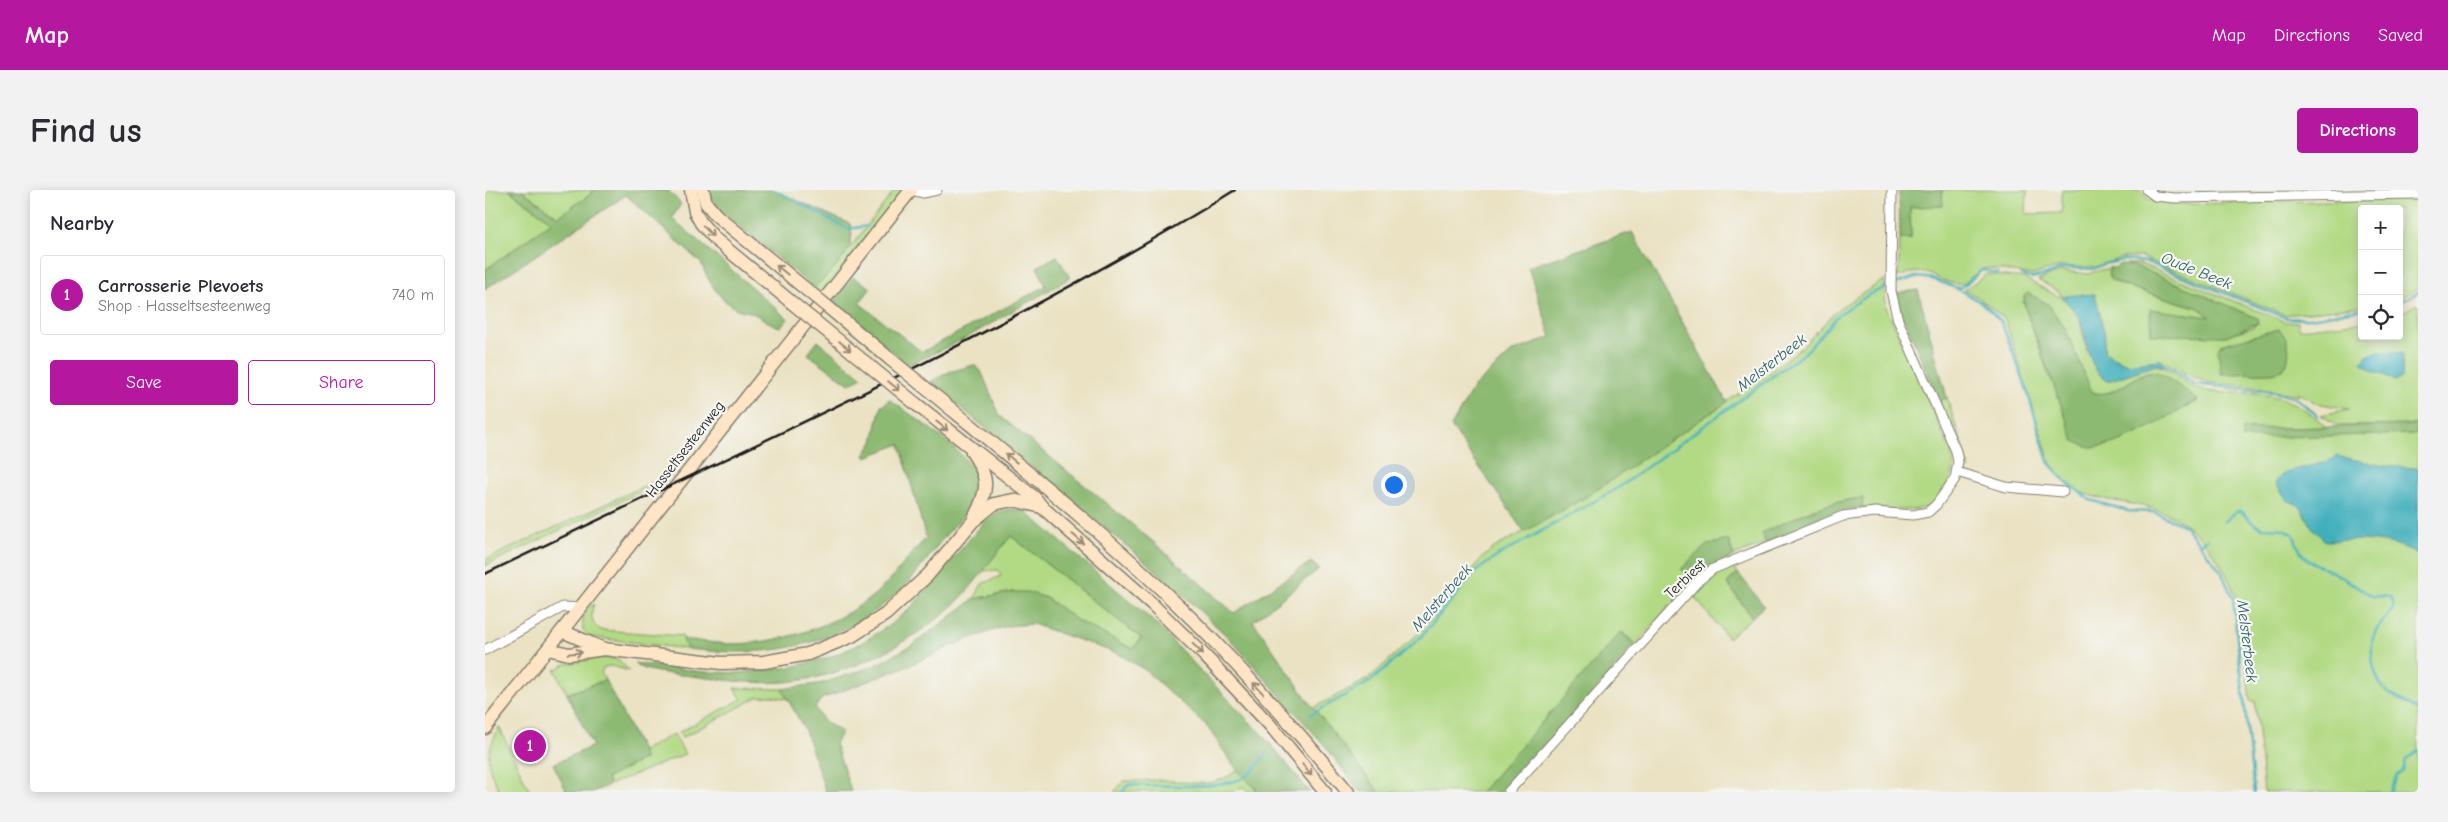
<!DOCTYPE html>
<meta charset="utf-8">
<style>
body{margin:0;font-family:"Comic Neue",sans-serif;background:#f2f2f3;color:#2b2b33}
.controls{position:absolute;right:15px;top:15px;display:grid;overflow:hidden;border-radius:5px;box-shadow:0 2px 12px #0003}
.controls button{width:45px;height:45px;display:grid;place-items:center;padding:0;border:0;border-bottom:1px solid #e1e1e2;background:#fff;color:#2b2b33;font:25px sans-serif}
.you{position:absolute;left:908px;top:294px;width:18px;height:18px;margin:-12px;border:4px solid #fff;border-radius:50%;background:#1a73e8;box-shadow:0 0 0 8px #1a73e833}
.badge{display:grid;place-items:center;width:32px;height:32px;border-radius:50%;background:#b5179e;color:#fff;font-size:16px;font-weight:700}
.pin{position:absolute;translate:-50% -50%;border:2px solid #fff;box-shadow:0 1px 5px #0006}
.list{margin:0;padding:0;list-style:none}
h2{display:flex;justify-content:space-between;align-items:center;height:65px;margin:0;padding:0 20px;font-size:21px}
h2 small{font-size:16px;font-weight:400;color:#7c7c81}
.list li{display:grid;grid-template-columns:32px 1fr auto;gap:15px;align-items:center;box-sizing:border-box;height:80px;margin:0 10px 10px;padding:0 10px;border:1px solid #e1e1e2;border-radius:5px}
.list b{display:block;font-size:19px;white-space:nowrap}
.list p{margin:0;font-size:16px;white-space:nowrap;color:#7c7c81}
.list em{font-size:16px;font-style:normal;color:#7c7c81}
.actions{display:flex;gap:10px;padding:15px 20px}
.actions a{flex:1;padding:11px 0;border:1px solid #b5179e;border-radius:5px;text-align:center;font-size:18px;color:#b5179e}
.actions .main{background:#b5179e;color:#fff}
.icon{flex:none;width:28px;height:28px;fill:none;stroke:currentColor;stroke-width:2;stroke-linecap:round;stroke-linejoin:round}
.map{position:relative;flex:none;width:1933px;height:602px;overflow:hidden;border-radius:5px}
header{display:flex;align-items:center;gap:30px;box-sizing:border-box;height:70px;padding:0 25px;background:#b5179e;color:#fff}
header strong{font-size:24px}
nav{display:flex;gap:28px;margin-inline-start:auto;font-size:18px}
.intro{display:flex;align-items:center;justify-content:space-between;box-sizing:border-box;height:120px;padding:0 30px}
h1{margin:0;font-size:35px}
.button{padding:12px 22px;border-radius:5px;background:#b5179e;color:#fff;font-size:18px;font-weight:700}
main{display:flex;gap:30px;padding:0 30px}
aside{flex:1;background:#fff;border-radius:5px;box-shadow:0 2px 12px #0003}
.map>svg:first-child{display:block}
</style>
<header>
<strong>Map</strong>
<nav><a>Map</a><a>Directions</a><a>Saved</a></nav>
</header>
<div class="intro"><h1>Find us</h1><a class="button">Directions</a></div>
<main>
<aside>
<h2>Nearby<small></small></h2>
<ul class="list">
<li><span class="badge">1</span><div><b>Carrosserie Plevoets</b><p>Shop · Hasseltsesteenweg</p></div><em>740 m</em></li>
</ul>
<div class="actions"><a class="main">Save</a><a>Share</a></div>
</aside>
<div class="map">
<svg width="1933" height="602" viewBox="0 0 1933 602">
<rect width="100%" height="100%" fill="#f6f6f2"/>
<filter id="ink" filterUnits="userSpaceOnUse"><feTurbulence type="fractalNoise" baseFrequency=".02" numOctaves="2"/><feDisplacementMap in="SourceGraphic" scale="10" xChannelSelector="R" yChannelSelector="G"/><feConvolveMatrix kernelMatrix="1 2 1 2 8 2 1 2 1" color-interpolation-filters="sRGB"/></filter>
<filter id="wash" filterUnits="userSpaceOnUse"><feTurbulence type="fractalNoise" baseFrequency=".0096" numOctaves="4" result="noise"/><feDisplacementMap in="SourceGraphic" scale="20" xChannelSelector="R" yChannelSelector="G"/><feGaussianBlur stdDeviation="1.12" result="paint"/><feColorMatrix in="noise" values="0 0 0 0 0 0 0 0 0 0 0 0 0 0 0 0 0 1.4 0 .05"/><feComposite in="paint" operator="in"/></filter>
<g filter="url(#wash)">
<rect width="100%" height="100%" fill="#eae2c3"/>
<g fill="#b2da84" stroke="#677b50" fill-rule="evenodd">
<path d="M3 0H24L67 32 0 80V5Z"/>
<path d="M37 0H107L106 4 73 27Z"/>
<path d="M410 0H419L336 104 329 98 350 77Z"/>
<path d="M1457 0H1542L1541 24 1577 23V0H1657L1662 9 1695 14 1933 9V98L1914 109V19H1877V116L1801 125 1656 67 1636 68 1610 77H1574L1547 85 1504 78 1497 79 1477 94C1451 95 1447 73 1413 87L1415 49H1426L1425 17 1457 16Z"/>
<path d="M1642 74H1655L1801 132H1813L1814 139 1877 132V146H1914V124L1933 114V235L1853 236 1836 225 1864 219 1831 213 1813 202V205L1761 196 1725 193 1703 185 1676 170 1641 174 1619 162 1620 145 1589 106H1577L1594 127 1602 162 1622 191 1671 175C1687 178 1697 192 1711 198 1727 204 1745 202 1761 203 1793 203 1819 215 1841 237L1758 239V247L1933 244V602H1779L1770 511H1765C1761 479 1759 426 1747 397 1734 366 1711 336 1680 323 1639 305 1585 319 1564 269L1520 129 1493 107 1479 100 1502 84 1539 88 1574 107 1576 103 1553 90 1577 81 1603 84 1627 77 1623 81 1625 89 1637 95 1714 118 1726 127H1716L1737 146 1766 138 1773 133 1772 128ZM1538 111 1600 190 1607 202 1616 205 1631 200 1661 182 1713 211 1652 243 1620 256 1564 187Z"/>
<path d="M1399 90 1401 117 1466 262C1470 278 1470 284 1460 297 1457 302 1453 309 1449 313 1437 325 1395 318 1377 317L1378 308 1328 319 1278 343 1281 353 1249 366 1243 350 1239 352 1151 455 1137 442 996 602H894L828 518 883 489 935 442 996 369 1009 358 1101 307 1278 187 1316 158 1354 118Z"/>
<path d="M1462 208 1485 279 1483 280 1479 278 1454 210Z"/>
<path d="M189 282 190 285 0 376V370Z"/>
<path d="M526 346 656 448 648 460 593 431 561 408 528 402 489 409 497 394 516 386 513 380 497 381Z"/>
<path d="M1247 376 1253 383 1242 393 1267 427 1243 448 1206 403 1219 391Z"/>
<path d="M109 414C105 425 106 435 116 440L197 446 202 459 105 447 98 440C97 428 98 420 109 414Z"/>
<path d="M113 468 133 469 144 481 127 476 119 477 116 483 120 490 82 504 70 480 80 474Z"/>
<path d="M249 498 297 499 303 509 287 506 273 507 197 548 194 542 257 509Z"/>
<path d="M14 537 45 602H15C0 573 0 566 14 537Z"/>
<path d="M189 544 200 564 124 595 122 588 159 569 157 561Z"/>
<path d="M752 580 772 600 764 602 757 597 748 602H629L639 591C650 591 662 590 674 590 701 591 730 600 752 580Z"/>
</g>
<g fill="#8dba72" stroke="#546b47">
<path d="M24 0H37L73 27 106 4 107 0H183L196 14 187 28 303 129 295 137C282 133 277 127 267 123 262 121 257 121 252 119 234 110 223 91 216 73L141 5 0 99V80L67 32Z"/>
<path d="M224 0H289L365 34C374 60 345 82 329 98L235 20 227 10Z"/>
<path d="M1414 0H1457L1458 16 1425 17 1426 49H1415Z"/>
<path d="M1147 42 1242 212 1101 307 1039 342 966 236 989 197 1027 162 1066 147 1043 77Z"/>
<path d="M572 66 585 88 479 149 424 175 347 113 368 87 386 98 374 113 437 162 561 96 552 77Z"/>
<path d="M1636 74 1653 77 1772 128 1773 133 1741 146 1666 145 1665 119 1725 127 1714 118 1637 95 1625 89 1623 81Z"/>
<path d="M1433 100 1462 208 1454 210 1413 115 1412 103Z"/>
<path d="M1543 103 1563 114 1580 138 1607 202C1632 211 1653 177 1671 182 1683 186 1702 203 1713 210 1687 224 1636 258 1607 257 1601 257 1594 253 1589 251L1540 117 1539 106Z"/>
<path d="M1794 139C1805 151 1807 166 1798 180L1787 183 1736 184 1733 159 1735 155Z"/>
<path d="M333 151 377 187 364 194 323 164Z"/>
<path d="M489 175 496 181 515 226 666 350 749 423 826 372 834 379 768 431 825 513 894 602H875L841 557 744 448 674 383 445 192 464 182Z"/>
<path d="M404 209C423 223 487 265 491 286 496 310 474 330 459 347 446 363 434 382 419 397 354 458 288 468 202 459L198 449C213 451 229 453 244 454 294 454 350 437 389 405 408 389 424 366 441 348L415 254 381 267 380 264 388 252 396 215H399Z"/>
<path d="M1933 235V244L1757 248V239Z"/>
<path d="M1378 308 1377 317 1355 321 1281 353 1277 343C1311 327 1341 311 1378 308Z"/>
<path d="M526 319 541 322 668 431 783 551 825 602H774L752 580 721 535 660 480 634 464 548 434 522 436 480 450 425 475 336 509 330 518 340 532 357 542 350 553 366 601 341 602 320 540 297 499 338 493 389 476 429 454 489 409 528 402H543L561 408 593 431 648 459 656 448 526 346C505 370 487 400 462 421 419 456 364 485 309 491 278 495 246 491 215 487 201 485 157 483 149 473L219 482 254 483 307 477 345 467 373 455 405 435 426 418 501 330 514 322Z"/>
<path d="M1243 350 1249 366 1209 390 1196 379 1222 355Z"/>
<path d="M1253 383 1279 416 1267 427 1242 393Z"/>
<path d="M1136 442 1151 455 1018 602H996Z"/>
<path d="M120 490 157 561 159 569 122 588 124 595 108 602H82L68 574 108 556 82 504Z"/>
</g>
<g fill="#40afbc" stroke="#2e666c">
<path d="M1610 104 1620 145 1619 162 1641 174 1676 170 1682 176 1671 175 1623 191C1600 178 1604 149 1594 128 1590 120 1582 113 1576 106Z"/>
<path d="M1891 162H1909L1918 164 1917 187 1909 191C1898 182 1890 186 1877 173L1882 166Z"/>
<path d="M1852 266 1899 276 1933 278V364C1904 347 1873 350 1840 351L1828 339 1815 316 1802 310 1790 293 1800 282 1842 272Z"/>
</g>
<g fill="none" stroke-linecap="round" stroke-linejoin="round">
<g stroke="#40afbc" stroke-width="2.5">
<path d="M290 0 363 39 382 36"/>
<path d="M1537 85 1546 88 1561 85 1578 78 1609 79 1619 74 1639 70 1662 72 1802 128C1826 131 1852 122 1877 119"/>
<path d="M1409 94 1431 87 1448 89 1471 98 1496 112 1516 131 1542 200 1563 272 1581 292 1605 310 1643 321 1669 322 1700 336 1736 381 1748 409 1769 602"/>
<path d="M1471 98 1477 97 1497 80 1513 83"/>
<path d="M1914 113 1933 102"/>
<path d="M1682 176 1710 194 1789 202 1811 208 1833 226"/>
<path d="M1739 332 1752 321H1756L1769 334 1778 338 1799 339 1808 344 1816 363 1824 371 1850 383 1887 406 1906 407C1908 410 1909 414 1908 418 1905 427 1894 434 1890 443 1883 458 1888 485 1898 498 1908 509 1923 511 1933 521"/>
<path d="M1715 354 1722 349"/>
<path d="M825 525 886 491 935 448 990 382 1014 365 1133 298 1321 162 1353 125 1385 104 1404 96"/>
<path d="M637 602 643 595C678 594 733 602 762 586 770 580 776 570 782 563"/>
<path d="M1905 602 1911 586 1918 581 1921 570 1933 561"/>
</g>
</g>
</g>
<g filter="url(#ink)">
<g fill="none" stroke-linecap="round" stroke-linejoin="round">
<defs>
<g id="street">
<path d="M426 0 438 3 452 0"/>
<path d="M1662 0 1670 6 1690 8 1933 4"/>
<path d="M1472 282 1521 297 1578 302"/>
<path d="M0 460 78 417 97 418"/>
<path d="M1023 602 1196 410 1213 391 1228 379 1358 326 1390 322 1428 325 1443 322 1451 315 1470 289 1473 272 1471 261 1413 130 1406 101 1407 0"/>
</g>
<g id="secondary">
<path d="M206 0 210 22 216 33 231 50 317 121"/>
<path d="M218 0 221 13 231 25 328 105"/>
<path d="M344 118 405 169"/>
<path d="M332 133 387 178"/>
<path d="M448 204C538 278 629 351 711 433 765 487 815 544 863 602"/>
<path d="M431 214 550 308 557 317 667 414 721 467 785 535 840 602"/>
<path d="M487 262C504 287 504 299 490 326"/>
<path d="M77 441 119 459"/>
<path d="M63 459 84 464 119 459 236 473 279 472 323 464 367 446 401 424 443 385 488 331 509 314 528 310 557 317"/>
<path d="M0 538 426 0"/>
</g>
</defs>
<use href="#street" stroke="#837f70" stroke-width="11"/>
<use href="#secondary" stroke="#837f70" stroke-width="15"/>
<use href="#street" stroke="#fff" stroke-width="9"/>
<use href="#secondary" stroke="#fde5c5" stroke-width="12"/>
<path stroke="#1c1c1c" stroke-width="2.5" d="M0 384C253 262 511 149 750 0"/>
<defs>
<g id="secondary-bridge">
<path d="M328 105 344 118"/>
<path d="M317 121 332 133"/>
<path d="M405 169 448 204"/>
<path d="M387 178 431 214"/>
</g>
</defs>
<use href="#secondary-bridge" stroke="#837f70" stroke-width="15" stroke-linecap="butt"/>
<use href="#secondary-bridge" stroke="#fde5c5" stroke-width="12"/>
</g>
<defs><path id="oneway-shaft" d="M-6 0H5M1.5-3L5.5 0L1.5 3" fill="none" stroke-width="1.6" stroke-linecap="round" stroke-linejoin="round" transform="scale(1.25)"/></defs>
<g stroke="#988b79">
<use href="#oneway-shaft" transform="translate(223 41) rotate(47)"/>
<use href="#oneway-shaft" transform="translate(297 80) rotate(-141)"/>
<use href="#oneway-shaft" transform="translate(360 156) rotate(40)"/>
<use href="#oneway-shaft" transform="translate(409 196) rotate(39)"/>
<use href="#oneway-shaft" transform="translate(457 236) rotate(39)"/>
<use href="#oneway-shaft" transform="translate(526 268) rotate(-141)"/>
<use href="#oneway-shaft" transform="translate(593 349) rotate(41)"/>
<use href="#oneway-shaft" transform="translate(713 459) rotate(45)"/>
<use href="#oneway-shaft" transform="translate(90 463) rotate(-5)"/>
<use href="#oneway-shaft" transform="translate(773 498) rotate(-132)"/>
<use href="#oneway-shaft" transform="translate(822 580) rotate(51)"/>
</g>
</g>
<g text-anchor="middle" stroke-width="4.5" stroke-linejoin="round" paint-order="stroke">
<g font-size="15" fill="#1c1c1c" stroke="#f6f6f2">
<text transform="translate(200 259) rotate(-52)" y="5">Hasseltsesteenweg</text>
<text transform="translate(1200 389) rotate(-43)" y="5">Terbiest</text>
</g>
<g font-size="16" font-style="italic" fill="#2c5e64" stroke="#f6f6f2">
<text transform="translate(1712 80) rotate(22)" y="6">Oude Beek</text>
<text transform="translate(1286 172) rotate(-38)" y="6">Melsterbeek</text>
<text transform="translate(956 407) rotate(-49)" y="6">Melsterbeek</text>
<text transform="translate(1763 451) rotate(83)" y="6">Melsterbeek</text>
</g>
</g>
</svg>
<div class="controls">
<button>+</button>
<button>−</button>
<button><svg class="icon" aria-label="locate" viewBox="0 0 24 24"><circle cx="12" cy="12" r="6"/><path d="M12 2v4M12 18v4M2 12h4M18 12h4"/></svg></button>
</div>
<div class="you"></div>
<div class="pin badge" style="left:45px;top:556px">1</div>
</div>
</main>
